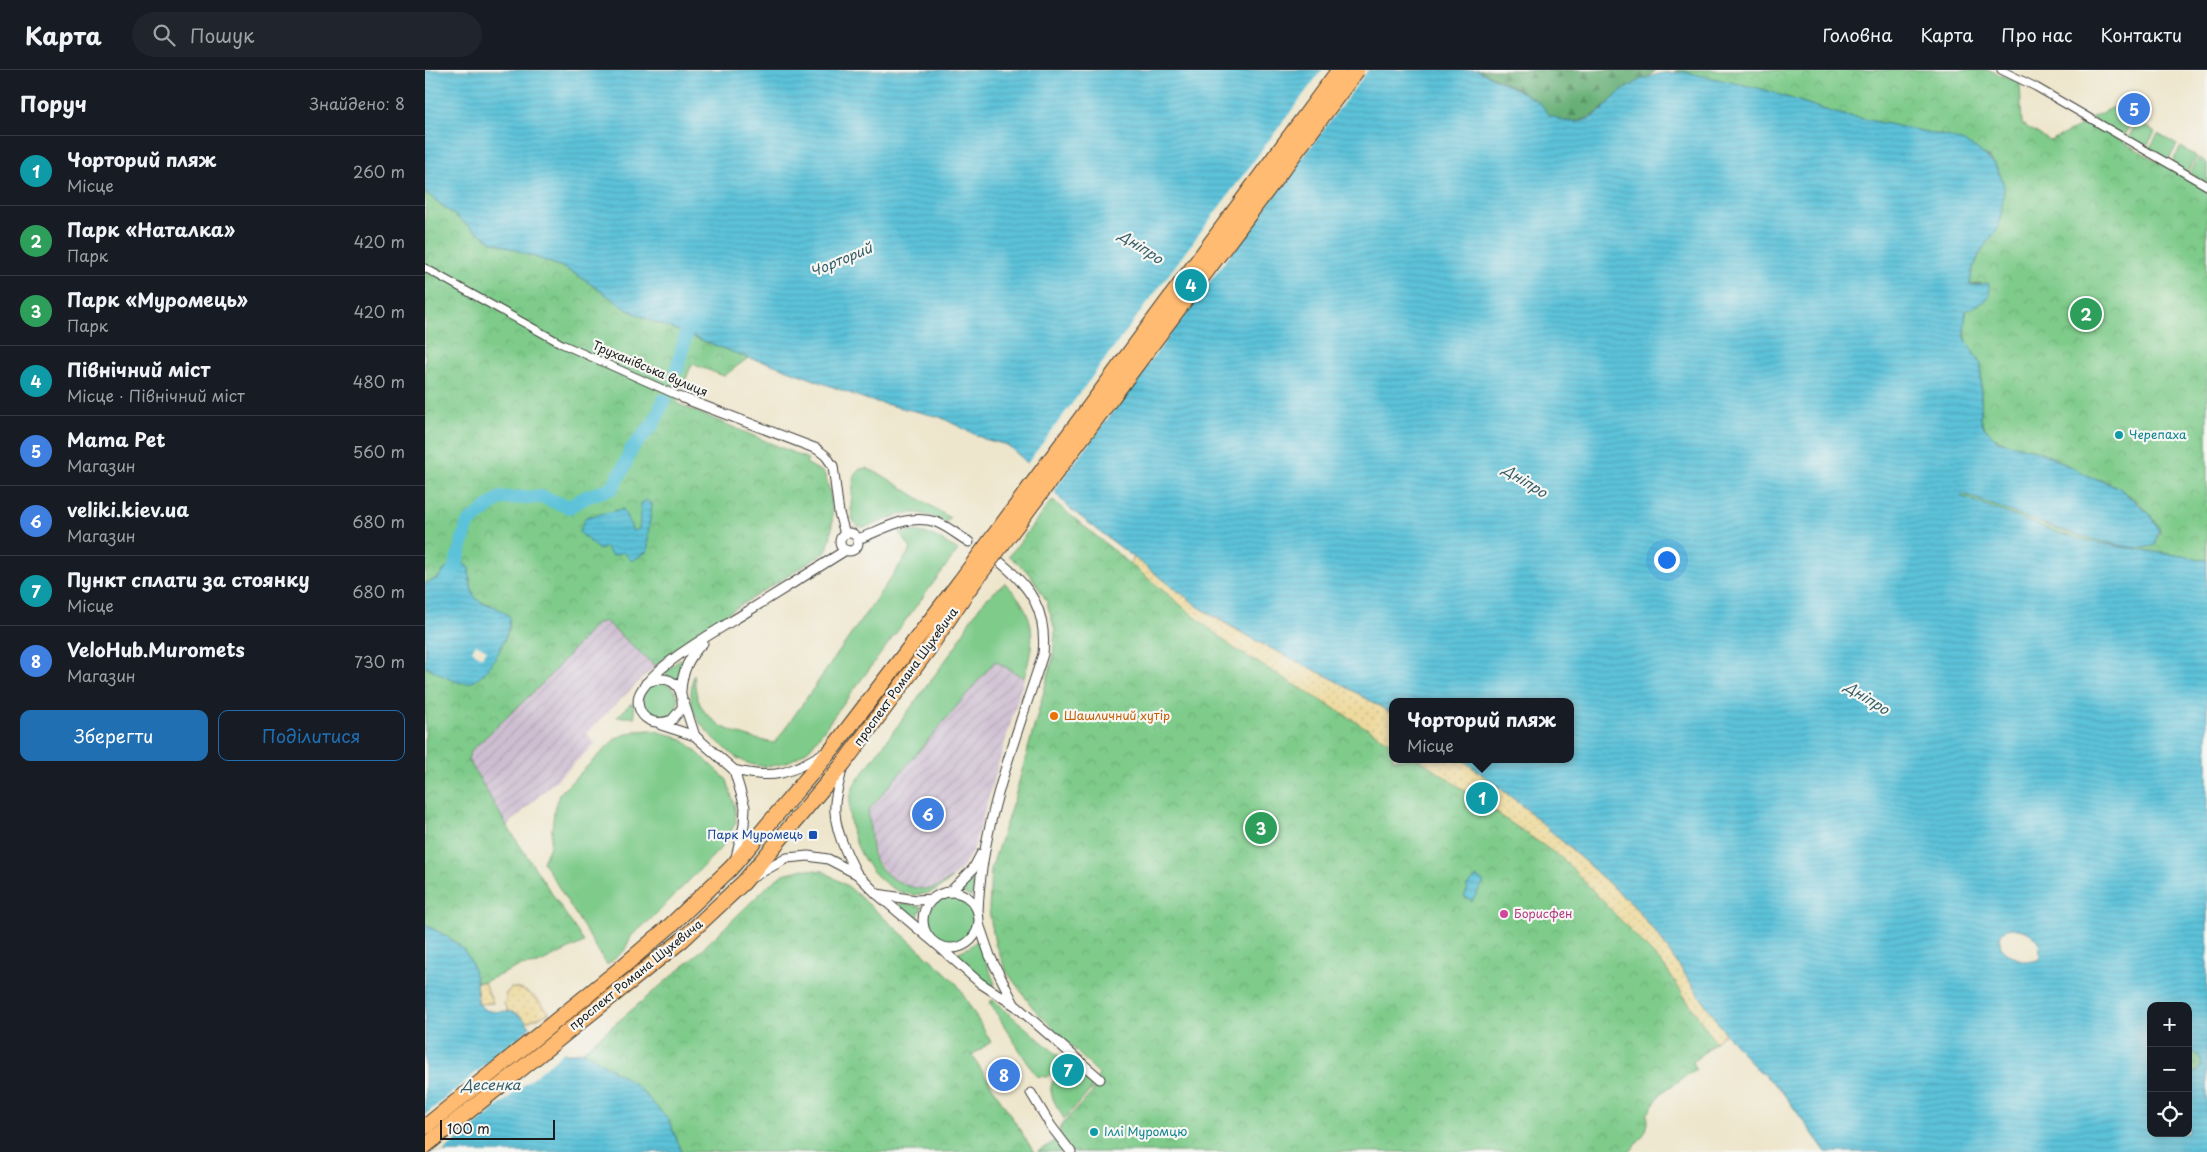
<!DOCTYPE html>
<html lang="uk">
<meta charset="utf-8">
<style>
body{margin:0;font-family:"Playpen Sans",sans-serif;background:#20242c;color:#f1f3f6}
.controls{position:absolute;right:15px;bottom:15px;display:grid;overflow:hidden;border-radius:10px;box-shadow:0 5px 20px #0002}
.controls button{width:45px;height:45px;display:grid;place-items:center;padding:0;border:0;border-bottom:1px solid #363941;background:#171b24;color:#f1f3f6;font:25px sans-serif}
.scale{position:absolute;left:15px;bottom:12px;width:115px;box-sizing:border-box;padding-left:5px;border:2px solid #1c1c1c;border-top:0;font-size:14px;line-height:18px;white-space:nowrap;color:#1c1c1c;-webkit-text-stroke:4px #f6f6f2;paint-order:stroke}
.you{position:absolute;left:1241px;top:489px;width:18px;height:18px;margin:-12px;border:4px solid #fff;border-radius:50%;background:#1a73e8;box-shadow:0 0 0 8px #1a73e833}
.badge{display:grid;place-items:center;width:32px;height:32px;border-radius:50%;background:#1f6fb2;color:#fff;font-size:16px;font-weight:700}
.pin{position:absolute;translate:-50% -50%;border:2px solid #fff;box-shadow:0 1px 5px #0006}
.popup{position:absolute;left:964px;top:628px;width:185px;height:65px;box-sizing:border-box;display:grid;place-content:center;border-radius:10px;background:#171b24;filter:drop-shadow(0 1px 4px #0005);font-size:16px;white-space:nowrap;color:#9ea1a6}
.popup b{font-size:19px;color:#f1f3f6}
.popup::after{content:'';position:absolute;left:50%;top:100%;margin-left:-10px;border:10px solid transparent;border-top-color:#171b24}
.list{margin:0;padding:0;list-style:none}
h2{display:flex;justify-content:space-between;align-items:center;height:65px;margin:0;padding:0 20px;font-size:21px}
h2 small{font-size:16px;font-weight:400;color:#9ea1a6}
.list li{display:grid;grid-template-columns:32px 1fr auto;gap:15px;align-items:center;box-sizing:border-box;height:70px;padding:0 20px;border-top:1px solid #363941}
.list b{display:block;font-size:19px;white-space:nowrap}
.list p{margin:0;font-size:16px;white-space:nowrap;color:#9ea1a6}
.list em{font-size:16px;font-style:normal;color:#9ea1a6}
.actions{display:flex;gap:10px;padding:15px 20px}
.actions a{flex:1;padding:11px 0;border:1px solid #1f6fb2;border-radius:10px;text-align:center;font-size:18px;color:#1f6fb2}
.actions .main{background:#1f6fb2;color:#fff}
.icon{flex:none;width:28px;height:28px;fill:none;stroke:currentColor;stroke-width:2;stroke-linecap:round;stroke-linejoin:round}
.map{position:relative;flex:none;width:1782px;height:1082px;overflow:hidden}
header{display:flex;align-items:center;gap:30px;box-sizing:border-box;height:70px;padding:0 25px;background:#171b24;border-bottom:1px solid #363941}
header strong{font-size:24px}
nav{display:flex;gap:28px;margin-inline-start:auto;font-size:18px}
.search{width:350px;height:45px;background:#20242c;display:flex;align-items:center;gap:12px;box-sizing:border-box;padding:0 18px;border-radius:28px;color:#9ea1a6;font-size:19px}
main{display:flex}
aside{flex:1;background:#171b24}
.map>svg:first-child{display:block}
</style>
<header>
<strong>Карта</strong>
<div class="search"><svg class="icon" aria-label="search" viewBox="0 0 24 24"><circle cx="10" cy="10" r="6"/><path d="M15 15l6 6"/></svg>Пошук</div>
<nav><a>Головна</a><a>Карта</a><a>Про нас</a><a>Контакти</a></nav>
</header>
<main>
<aside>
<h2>Поруч<small>Знайдено: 8</small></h2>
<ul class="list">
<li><span class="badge" style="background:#0f9aa8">1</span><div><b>Чорторий пляж</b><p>Місце</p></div><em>260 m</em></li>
<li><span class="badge" style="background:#2e9e5b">2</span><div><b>Парк «Наталка»</b><p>Парк</p></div><em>420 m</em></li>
<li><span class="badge" style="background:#2e9e5b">3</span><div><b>Парк «Муромець»</b><p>Парк</p></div><em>420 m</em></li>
<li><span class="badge" style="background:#0f9aa8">4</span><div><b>Північний міст</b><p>Місце · Північний міст</p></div><em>480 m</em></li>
<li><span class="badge" style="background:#3f7fe0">5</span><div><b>Mama Pet</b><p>Магазин</p></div><em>560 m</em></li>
<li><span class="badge" style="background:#3f7fe0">6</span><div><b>veliki.kiev.ua</b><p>Магазин</p></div><em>680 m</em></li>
<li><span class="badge" style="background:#0f9aa8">7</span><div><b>Пункт сплати за стоянку</b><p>Місце</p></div><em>680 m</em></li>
<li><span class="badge" style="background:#3f7fe0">8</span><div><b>VeloHub.Muromets</b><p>Магазин</p></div><em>730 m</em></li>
</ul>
<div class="actions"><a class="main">Зберегти</a><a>Поділитися</a></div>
</aside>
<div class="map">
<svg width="1782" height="1082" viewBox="0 0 1782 1082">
<defs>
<pattern id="industrial-furrows" width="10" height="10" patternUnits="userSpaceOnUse" patternTransform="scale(1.25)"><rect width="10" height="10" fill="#cebed1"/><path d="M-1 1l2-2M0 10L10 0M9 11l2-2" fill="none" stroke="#b0a3b3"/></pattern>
<pattern id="forest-firs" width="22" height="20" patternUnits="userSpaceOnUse" patternTransform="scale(1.25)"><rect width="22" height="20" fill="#66af76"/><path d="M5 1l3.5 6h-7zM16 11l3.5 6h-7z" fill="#538e60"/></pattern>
<pattern id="wetland-marsh" width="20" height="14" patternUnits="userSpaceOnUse" patternTransform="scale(1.25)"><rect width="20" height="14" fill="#7ecb8a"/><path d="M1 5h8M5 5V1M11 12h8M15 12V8" fill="none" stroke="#6cae76"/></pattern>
<pattern id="sand-dots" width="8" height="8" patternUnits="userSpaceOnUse" patternTransform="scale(1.25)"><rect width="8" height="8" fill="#eeda9e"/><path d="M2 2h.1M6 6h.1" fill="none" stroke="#ccba88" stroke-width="1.8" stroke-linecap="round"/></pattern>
<pattern id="park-crowns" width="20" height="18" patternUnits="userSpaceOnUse" patternTransform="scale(1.25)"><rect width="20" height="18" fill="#7ecb8a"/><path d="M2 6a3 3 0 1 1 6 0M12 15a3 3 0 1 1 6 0" fill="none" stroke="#6cae76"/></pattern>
<pattern id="water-rules" width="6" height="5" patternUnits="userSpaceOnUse" patternTransform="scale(1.25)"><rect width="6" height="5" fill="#5cc2d9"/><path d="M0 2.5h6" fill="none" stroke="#4fa6ba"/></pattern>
</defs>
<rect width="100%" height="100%" fill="#f6f6f2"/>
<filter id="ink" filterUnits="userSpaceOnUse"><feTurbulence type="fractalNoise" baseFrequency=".02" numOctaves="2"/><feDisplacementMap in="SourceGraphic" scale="10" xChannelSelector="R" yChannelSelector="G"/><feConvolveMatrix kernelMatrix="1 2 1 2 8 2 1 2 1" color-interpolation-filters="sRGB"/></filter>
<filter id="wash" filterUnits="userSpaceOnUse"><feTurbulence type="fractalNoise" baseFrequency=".0096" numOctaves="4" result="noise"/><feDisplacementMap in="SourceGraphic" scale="20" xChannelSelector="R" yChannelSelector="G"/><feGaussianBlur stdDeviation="1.12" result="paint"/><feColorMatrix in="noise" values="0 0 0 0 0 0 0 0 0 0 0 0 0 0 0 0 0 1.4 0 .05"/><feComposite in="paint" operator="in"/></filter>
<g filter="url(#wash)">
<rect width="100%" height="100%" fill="#eee6cc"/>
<g fill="url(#industrial-furrows)">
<path d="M180 551 230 596 161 663 170 674 82 756 43 689 46 681 121 610 171 554Z"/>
<path d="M570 591 599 608 548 780 539 796 527 808 509 818H492L476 814 462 804 449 788 443 741Z"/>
</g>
<g fill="#7ecb8a" stroke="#4d7453">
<path d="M1689 37 1709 50 1699 67 1665 48Z"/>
<path d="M1713 52 1730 62 1720 79 1702 69Z"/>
<path d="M1733 64 1752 75 1742 92 1723 81Z"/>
<path d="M1756 77 1772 87 1762 103 1746 94Z"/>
<path d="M1774 88 1782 93V113L1764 104Z"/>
<path d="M441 398 457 405 525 448 522 452C510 448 498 442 484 443 471 445 459 451 447 455 416 467 428 420 430 404L435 399Z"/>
<path d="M491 461 509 466 533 480 386 677C368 694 339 703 316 690 309 687 303 681 298 676 272 655 260 637 269 604 270 614 270 624 275 634 287 660 325 668 350 673L486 479 475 463Z"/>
<path d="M580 513C612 544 611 568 599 608L570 591 443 741C445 752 446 779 449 788 458 808 489 823 509 818 515 816 522 811 527 808 472 863 406 769 429 715L531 576 547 547 561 529Z"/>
<path d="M255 589 259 591 254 608 251 610 241 605V602Z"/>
<circle cx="235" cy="631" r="18"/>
<path d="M205 634H208L210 647H192Z"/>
<path d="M226 660 250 666 262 673 302 710 310 738 311 752 298 776 224 851 207 865 199 881 182 895 118 792 125 776 129 742 134 724 191 668 210 661Z"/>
<path d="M544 810 549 813 547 827H545L536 822V819Z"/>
<circle cx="525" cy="851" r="23"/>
<path d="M477 833 498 837 494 842 492 854 474 838V835Z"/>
<path d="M552 870 570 914 568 916 565 917 527 885 545 877Z"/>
<path d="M568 930 636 988 634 999 622 1007 611 1006 564 932Z"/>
<path d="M655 1004C663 1005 667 1013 666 1020L639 1049C633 1037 620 1022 629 1010Z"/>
</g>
<path fill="url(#forest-firs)" stroke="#416649" d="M1052 0H1229L1230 1C1222 11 1205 14 1194 23 1179 37 1166 53 1143 51 1137 51 1130 50 1125 46 1120 43 1118 36 1113 32 1094 19 1073 9 1052 0Z"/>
<path fill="url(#wetland-marsh)" stroke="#4d7453" d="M1763 979 1774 986 1777 995 1773 1001 1763 1005Z"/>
<g fill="url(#sand-dots)" stroke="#857b5d">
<path d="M709 487 774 537 797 552 837 574 906 608 968 644V678L939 681 701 504Z"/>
<path d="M974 689H1037L1098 736 1209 836 1235 868 1300 963 1279 983 1274 975Z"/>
<path d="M51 912H59L68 933 54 934Z"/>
<path d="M86 918C103 918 113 930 125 943L102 952 83 941 78 932 82 928 80 924Z"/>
</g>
<g fill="url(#park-crowns)" stroke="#4d7453">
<path d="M1251 0H1564L1595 13 1597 54 1625 71 1664 52 1782 120V490L1673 473 1636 464 1535 426 1538 424 1637 461 1674 470 1722 478 1735 464C1733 444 1700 420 1682 412 1677 410 1670 409 1664 406 1648 399 1633 389 1616 382 1594 374 1565 377 1556 349V295L1542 272 1539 257 1541 241 1555 213 1545 214 1547 201 1556 181 1571 160 1576 145 1578 111 1570 94 1565 88 1525 67 1410 43 1337 19 1251 2Z"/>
<path d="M0 122 42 155 66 171 137 197 154 206 203 240 222 249 323 288 299 306 267 294 251 333 383 389 381 393 399 403C408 426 411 459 401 482L266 566 230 596 180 551 171 554 121 610 46 681 43 689 82 756 159 872 113 894 95 896 59 912H51C46 877 30 870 0 855V596L6 599 57 606 70 588 85 557C81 551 77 544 73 540 58 526 49 541 45 510L19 500 13 508 0 514Z"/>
<path d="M627 430 807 577 968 674V689H994L1138 789 1239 896 1290 972 1268 992 1271 999 1236 1023 1222 1045C1227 1059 1213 1072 1205 1082H612L630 1071 638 1053 667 1023 674 1004 608 938 582 902 570 874 564 840 566 799 590 726 628 588 630 560 621 530 605 504 584 486Z"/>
<path d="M379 799 398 801 424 817 521 903 532 914 566 972 547 985 609 1082H257L243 1049 211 1015 158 981 267 889 344 815 358 804Z"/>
</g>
<g fill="url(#water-rules)" stroke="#3c6f7a" fill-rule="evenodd">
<path d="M0 0H1052L1093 20 1115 33 1124 45 1139 51 1153 52 1164 49 1176 41 1195 22 1217 9 1238 3 1260 2 1337 19 1410 43 1525 67 1539 72 1551 78 1570 94 1578 111 1579 119 1576 145 1572 160 1556 181 1547 201 1545 214 1547 215 1563 213C1570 233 1553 233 1541 241L1539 264 1542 272 1556 295V349L1558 356 1573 371 1613 381 1666 407 1693 417 1725 444 1734 459 1731 474C1707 492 1569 435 1538 424L1536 426 1636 464 1673 473 1782 490V1082H1401L1355 1019 1329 996 1300 963 1235 868 1209 836 1098 736 1037 689H1146V632H968V644L906 608 837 574 774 537 644 438 597 388 582 375 559 369 515 347 443 330 344 293 323 288 222 249 203 240 154 206 137 197 66 171 42 155 0 122ZM1585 858C1604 859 1619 868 1614 889 1604 896 1583 886 1576 877 1573 868 1575 861 1585 858ZM1726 936H1763V979L1774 986 1777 995 1773 1001 1763 1005V1063H1726Z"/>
<path d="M222 430 227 435 223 465V481L207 491 198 482 187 486 181 477 174 480 154 462 161 447 198 439 208 461 214 459 216 433Z"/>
<path d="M36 491 44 498C46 548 63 523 85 548 85 565 62 612 43 613 27 614 14 602 0 596V514L13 508 27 492Z"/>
<path d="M1051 807 1059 812 1047 831 1039 826 1043 819 1041 817Z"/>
<path d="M0 855C28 869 47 878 51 911 52 918 50 928 54 934 63 947 78 938 90 943 101 948 104 957 111 965 123 980 140 987 158 981L211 1015 243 1049 257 1082H0Z"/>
</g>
<g fill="#eee6cc">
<path d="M897 0H943L629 420 631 422 629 425 601 395Z"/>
<path d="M51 574 62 580 57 587 47 581Z"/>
<path d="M106 957 120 971 139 982 18 1082H0V1045Z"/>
</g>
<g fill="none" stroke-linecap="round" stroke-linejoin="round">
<g stroke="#5cc2d9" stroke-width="14">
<path d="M252 299 263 256 272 251"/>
<path d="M24 507 29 500 43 453 75 428 117 427 144 437 161 427 187 418 198 399 207 378 229 353 239 330"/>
</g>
</g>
</g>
<g filter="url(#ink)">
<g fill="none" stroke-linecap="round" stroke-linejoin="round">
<defs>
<g id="pedestrian">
<path d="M1576 0 1611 17 1782 116"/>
<path d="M0 198 137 274 258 328"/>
</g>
<g id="minor">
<path d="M258 328 392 379 401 386 408 396 414 443 420 464"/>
<circle cx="424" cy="472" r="9"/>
<path d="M433 469C458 460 482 443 511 452 522 456 534 466 544 472"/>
<path d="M221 613C243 603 259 613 257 638L247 650C239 653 232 654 224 650 214 645 210 631 216 621 233 593 291 561 320 543 354 522 387 501 421 480"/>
<path d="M256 621C257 603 264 586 278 573"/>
<path d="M259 633 270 666"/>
<path d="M236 655 270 666 309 700 320 737 319 755 311 787"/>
<path d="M417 699C415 710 411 722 410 733 408 757 421 783 432 804"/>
<path d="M309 700C350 710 363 704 399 683"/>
<path d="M328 807 362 788 383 786 403 789 432 804 452 824 504 868"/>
<path d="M525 822 548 799 556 784"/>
<circle cx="526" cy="850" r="28"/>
<path d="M452 824 491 830 508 829"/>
<path d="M553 842C556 754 591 668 618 584 622 542 607 518 575 492"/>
<path d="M554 854 565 886 589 934"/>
<path d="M511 874 555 913 591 936 675 1009"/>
<path d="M606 1023 626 1056 646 1082"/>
</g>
<g id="primary">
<path d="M0 1057 196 898 246 855 306 798 408 678 534 513"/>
<path d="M0 1076 257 870 319 812 418 694 502 581 543 520"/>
</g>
</defs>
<use href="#pedestrian" stroke="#3c3a36" stroke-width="9"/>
<use href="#minor" stroke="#3c3a36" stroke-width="11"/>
<use href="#primary" stroke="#3c3a36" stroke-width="17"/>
<use href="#pedestrian" stroke="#fff" stroke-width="7"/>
<use href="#minor" stroke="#fff" stroke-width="9"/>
<use href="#primary" stroke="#febb71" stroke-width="15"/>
<defs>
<g id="primary-bridge">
<path d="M534 513 914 0"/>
<path d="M543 520 932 0"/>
</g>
</defs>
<use href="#primary-bridge" stroke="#3c3a36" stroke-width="17" stroke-linecap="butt"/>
<use href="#primary-bridge" stroke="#febb71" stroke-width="15"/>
</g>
</g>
<g fill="#0f9aa8" stroke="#f6f6f2" stroke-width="2">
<circle cx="1694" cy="365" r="5"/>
<circle cx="669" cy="1062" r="5"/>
</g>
<circle fill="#e8710a" stroke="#f6f6f2" stroke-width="2" cx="629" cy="646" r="5"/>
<rect fill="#1a4fb4" stroke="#f6f6f2" stroke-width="2" x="383" y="760" width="10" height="10" rx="2.5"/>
<circle fill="#d1479c" stroke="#f6f6f2" stroke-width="2" cx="1079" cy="844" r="5"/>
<g text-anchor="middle" stroke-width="4.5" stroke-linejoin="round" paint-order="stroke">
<g font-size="12" fill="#1c1c1c" stroke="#f6f6f2">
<text transform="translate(225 299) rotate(23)" y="4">Труханівська вулиця</text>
<text transform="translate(481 607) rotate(-54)" y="4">проспект Романа Шухевича</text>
<text transform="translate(211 905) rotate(-39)" y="4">проспект Романа Шухевича</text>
</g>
<g font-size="12" fill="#0d838f" stroke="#f6f6f2" text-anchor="start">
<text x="1704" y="369">Черепаха</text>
<text x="679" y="1066">Іллі Муромцю</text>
</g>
<g font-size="12" fill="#c56008" stroke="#f6f6f2" text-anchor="start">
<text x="639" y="650">Шашличний хутір</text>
</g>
<g font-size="12" fill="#164399" stroke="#f6f6f2" text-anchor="end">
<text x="378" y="769">Парк Муромець</text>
</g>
<g font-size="12" fill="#b23c85" stroke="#f6f6f2" text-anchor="start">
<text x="1089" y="848">Борисфен</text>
</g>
<g font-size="14" font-style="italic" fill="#365e68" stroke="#f6f6f2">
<text transform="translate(716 177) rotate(33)" y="5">Дніпро</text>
<text transform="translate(416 190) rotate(-23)" y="5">Чорторий</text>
<text transform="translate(1100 411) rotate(32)" y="5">Дніпро</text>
<text transform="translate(1442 628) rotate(32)" y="5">Дніпро</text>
<text x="66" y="1020">Десенка</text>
</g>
</g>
</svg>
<div class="controls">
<button>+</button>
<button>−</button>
<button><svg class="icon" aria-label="locate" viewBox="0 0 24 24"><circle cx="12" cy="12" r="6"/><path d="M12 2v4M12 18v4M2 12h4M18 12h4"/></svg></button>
</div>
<div class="scale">100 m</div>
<div class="you"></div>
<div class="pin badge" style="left:1057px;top:728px;background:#0f9aa8">1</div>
<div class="popup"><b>Чорторий пляж</b>Місце</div>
<div class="pin badge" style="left:1661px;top:244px;background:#2e9e5b">2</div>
<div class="pin badge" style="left:836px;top:758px;background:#2e9e5b">3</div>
<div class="pin badge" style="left:766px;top:215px;background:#0f9aa8">4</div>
<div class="pin badge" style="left:1709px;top:39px;background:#3f7fe0">5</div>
<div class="pin badge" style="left:503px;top:744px;background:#3f7fe0">6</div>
<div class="pin badge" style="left:643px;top:1000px;background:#0f9aa8">7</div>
<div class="pin badge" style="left:579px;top:1005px;background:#3f7fe0">8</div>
</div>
</main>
